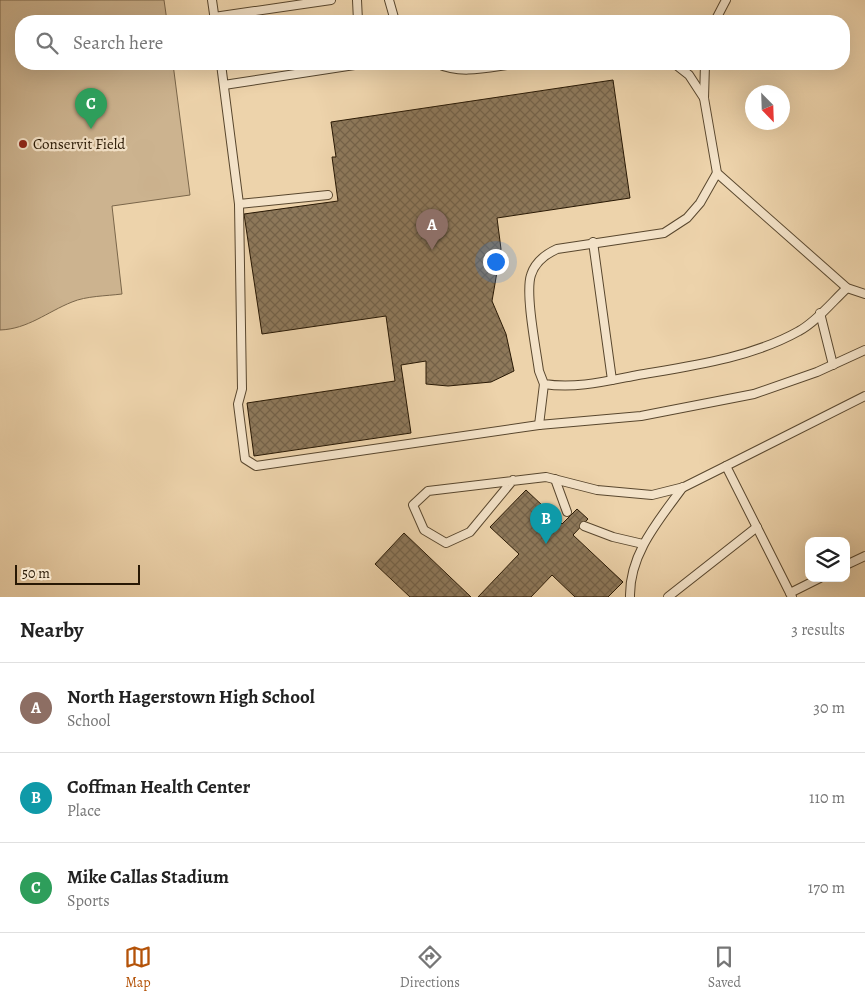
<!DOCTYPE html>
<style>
body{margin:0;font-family:Alegreya,serif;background:#f2f2f2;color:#222}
.controls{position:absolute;right:15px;bottom:15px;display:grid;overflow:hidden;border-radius:10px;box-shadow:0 5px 20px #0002}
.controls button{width:45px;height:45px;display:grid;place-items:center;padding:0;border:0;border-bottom:1px solid #e0e0e0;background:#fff;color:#222;font:25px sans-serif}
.compass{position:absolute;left:745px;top:85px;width:45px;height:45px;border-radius:50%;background:#fff;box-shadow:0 5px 20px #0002;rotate:157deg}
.scale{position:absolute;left:15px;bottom:12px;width:125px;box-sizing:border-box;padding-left:5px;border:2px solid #281804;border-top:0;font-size:14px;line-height:18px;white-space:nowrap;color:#281804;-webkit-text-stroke:4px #f3e2c8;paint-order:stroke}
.you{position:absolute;left:495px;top:261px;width:18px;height:18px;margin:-12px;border:4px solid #fff;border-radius:50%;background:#1a73e8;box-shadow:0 0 0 8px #1a73e833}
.badge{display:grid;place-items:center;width:32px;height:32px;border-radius:50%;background:#b45309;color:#fff;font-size:16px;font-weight:700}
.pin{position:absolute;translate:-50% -41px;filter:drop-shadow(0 1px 2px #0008)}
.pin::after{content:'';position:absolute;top:26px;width:18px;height:15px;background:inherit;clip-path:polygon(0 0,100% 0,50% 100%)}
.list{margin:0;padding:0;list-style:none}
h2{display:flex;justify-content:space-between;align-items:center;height:65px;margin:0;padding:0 20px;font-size:21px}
h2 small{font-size:16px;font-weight:400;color:#767676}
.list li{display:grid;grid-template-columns:32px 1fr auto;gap:15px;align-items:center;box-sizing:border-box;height:90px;padding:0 20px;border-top:1px solid #e0e0e0}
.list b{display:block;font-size:19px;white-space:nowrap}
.list p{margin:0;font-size:16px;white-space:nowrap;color:#767676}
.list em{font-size:16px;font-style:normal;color:#767676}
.icon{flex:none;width:28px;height:28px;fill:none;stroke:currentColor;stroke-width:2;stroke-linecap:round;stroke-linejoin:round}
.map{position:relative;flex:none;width:865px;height:597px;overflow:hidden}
.search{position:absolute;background:#fff;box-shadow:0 5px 20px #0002;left:15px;right:15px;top:15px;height:55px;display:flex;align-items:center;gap:12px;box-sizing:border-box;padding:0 18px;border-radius:20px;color:#767676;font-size:19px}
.sheet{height:335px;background:#fff}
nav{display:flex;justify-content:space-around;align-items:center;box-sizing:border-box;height:70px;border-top:1px solid #e0e0e0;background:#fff;font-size:14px;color:#767676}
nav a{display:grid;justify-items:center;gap:2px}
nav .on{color:#b45309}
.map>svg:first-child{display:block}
</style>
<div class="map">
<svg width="865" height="597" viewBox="0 0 865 597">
<defs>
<pattern id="building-cross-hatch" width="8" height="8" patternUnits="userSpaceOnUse" patternTransform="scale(1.25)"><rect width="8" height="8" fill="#8e795b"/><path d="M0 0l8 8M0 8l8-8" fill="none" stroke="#746249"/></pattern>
</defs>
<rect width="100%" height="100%" fill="#edd3ab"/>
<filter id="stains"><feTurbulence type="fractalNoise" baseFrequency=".004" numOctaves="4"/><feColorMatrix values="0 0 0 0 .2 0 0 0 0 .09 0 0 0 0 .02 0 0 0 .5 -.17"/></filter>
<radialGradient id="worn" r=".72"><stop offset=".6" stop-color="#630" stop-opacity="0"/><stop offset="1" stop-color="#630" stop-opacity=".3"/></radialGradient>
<path fill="#ccb38f" stroke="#7a664a" d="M0 0H164L167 21H21V64H173L190 195 112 206 122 294C106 296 86 296 72 302 47 312 28 329 0 330Z"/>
<g fill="url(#building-cross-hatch)" stroke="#281804">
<path d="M613 80 630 198 497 218 501 249 492 301 506 334 514 371 491 382 448 386 426 384V361L401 365 411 433 254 456 247 403 395 381 386 316 262 334 244 214 338 201 332 157H336L331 122Z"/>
<path d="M526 490 562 524 577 509 588 519 573 535 623 582 608 597H575L552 575 531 597H478L519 554 490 527Z"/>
<path d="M404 533 471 597H410L375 564Z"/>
</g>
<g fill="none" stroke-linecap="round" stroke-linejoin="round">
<defs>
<g id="lane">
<path d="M212 0 215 21"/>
<path d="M357 0 358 21"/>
<path d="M389 0 395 21"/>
<path d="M214 17 331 0"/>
<path d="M715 21 726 0"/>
<path d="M221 64 239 204 242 389 238 404 245 459 256 466 539 425 641 416 754 394 817 372 865 350"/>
<path d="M438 64C461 75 490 67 514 64"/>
<path d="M675 64 689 75 704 98"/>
<path d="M705 64 704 98 717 173 847 288 865 294"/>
<path d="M224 85 361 64"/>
<path d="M717 173 700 203 687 218 664 233 557 249C546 254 535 262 531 275 525 293 536 349 539 371L544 384C576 389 607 381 638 375 691 366 751 358 799 331 816 322 832 302 847 288"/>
<path d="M239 204 328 195"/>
<path d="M593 242 612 380"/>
<path d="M820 313 833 365"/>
<path d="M539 425 544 384"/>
<path d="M726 466 865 396"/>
<path d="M555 479 567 512"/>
<path d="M513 480 470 532 446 543 424 530 413 505 428 491 546 477 597 490 652 495 684 487 726 466 792 597"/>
<path d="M584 526 613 537 643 544"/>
<path d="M846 565 865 556"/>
<path d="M790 593 820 578"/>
<path d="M630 597C629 554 659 520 683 487"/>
<path d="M668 597 757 527"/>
</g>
</defs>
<use href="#lane" stroke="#59472e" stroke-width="10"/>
<use href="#lane" stroke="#f3e2c8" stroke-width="8"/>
</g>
<circle fill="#8f2418" stroke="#f3e2c8" stroke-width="2" cx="23" cy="144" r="5"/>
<g text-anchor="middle" stroke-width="4.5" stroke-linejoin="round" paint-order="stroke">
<g font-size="15" fill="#281804" stroke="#f3e2c8" text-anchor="start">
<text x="33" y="149">Conservit Field</text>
</g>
</g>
<rect width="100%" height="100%" filter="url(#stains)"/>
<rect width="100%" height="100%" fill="url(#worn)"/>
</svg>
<div class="controls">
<button><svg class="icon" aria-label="layers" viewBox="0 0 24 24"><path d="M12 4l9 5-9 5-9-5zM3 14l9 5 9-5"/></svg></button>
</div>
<svg class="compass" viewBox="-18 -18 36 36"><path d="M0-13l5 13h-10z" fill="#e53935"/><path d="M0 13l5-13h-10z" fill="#767676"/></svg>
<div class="scale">50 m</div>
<div class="you"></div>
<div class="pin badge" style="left:432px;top:250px;background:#8d6e63">A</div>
<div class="pin badge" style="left:546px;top:544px;background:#0f9aa8">B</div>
<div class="pin badge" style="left:91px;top:129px;background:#2e9e5b">C</div>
<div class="search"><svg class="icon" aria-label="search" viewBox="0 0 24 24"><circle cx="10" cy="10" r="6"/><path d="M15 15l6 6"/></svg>Search here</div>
</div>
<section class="sheet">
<h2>Nearby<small>3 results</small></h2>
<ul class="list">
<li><span class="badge" style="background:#8d6e63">A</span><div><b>North Hagerstown High School</b><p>School</p></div><em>30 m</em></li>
<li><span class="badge" style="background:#0f9aa8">B</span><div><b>Coffman Health Center</b><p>Place</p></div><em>110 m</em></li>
<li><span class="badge" style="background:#2e9e5b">C</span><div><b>Mike Callas Stadium</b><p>Sports</p></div><em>170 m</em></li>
</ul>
</section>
<nav>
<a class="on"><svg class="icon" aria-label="map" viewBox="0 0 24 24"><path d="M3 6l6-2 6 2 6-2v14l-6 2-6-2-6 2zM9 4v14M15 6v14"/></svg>Map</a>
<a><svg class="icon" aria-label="directions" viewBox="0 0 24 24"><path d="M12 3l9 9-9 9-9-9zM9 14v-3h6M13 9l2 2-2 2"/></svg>Directions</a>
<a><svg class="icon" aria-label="saved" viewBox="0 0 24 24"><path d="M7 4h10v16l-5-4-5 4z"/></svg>Saved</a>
</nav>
